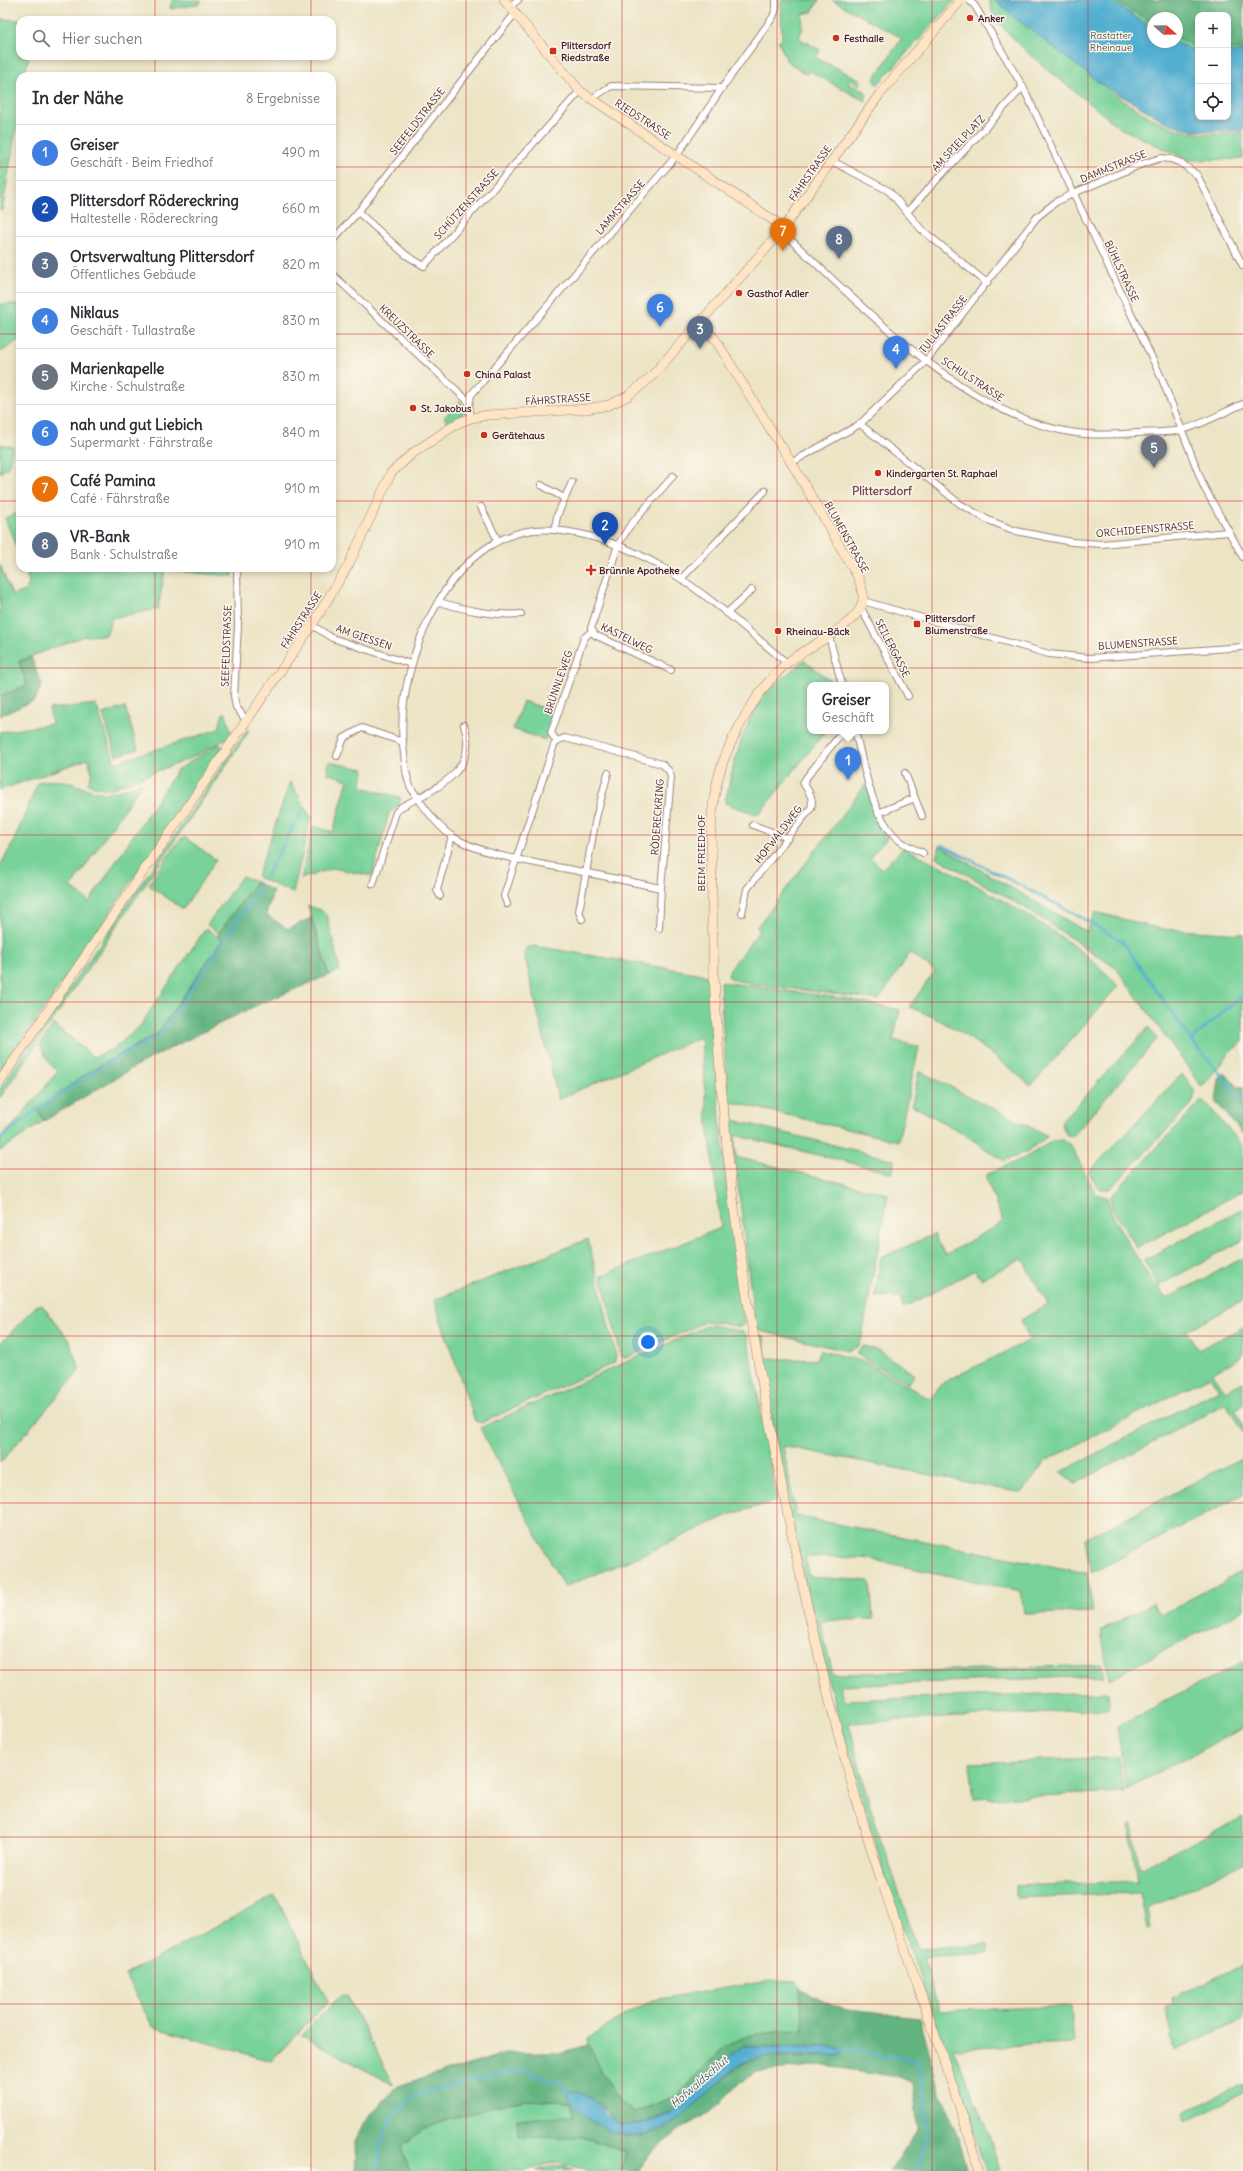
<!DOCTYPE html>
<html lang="de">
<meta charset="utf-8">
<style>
body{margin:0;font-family:Delius,sans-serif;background:#f7f7f7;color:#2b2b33}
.controls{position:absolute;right:12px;top:12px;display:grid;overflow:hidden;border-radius:8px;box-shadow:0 2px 6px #0003}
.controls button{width:36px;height:36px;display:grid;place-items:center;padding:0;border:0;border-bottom:1px solid #e1e1e2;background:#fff;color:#2b2b33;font:20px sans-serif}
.compass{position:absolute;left:1147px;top:12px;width:36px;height:36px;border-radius:50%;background:#fff;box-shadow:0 2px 6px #0003;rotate:110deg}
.you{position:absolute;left:648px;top:1342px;width:14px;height:14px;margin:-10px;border:3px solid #fff;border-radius:50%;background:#1a73e8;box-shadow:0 0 0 6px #1a73e833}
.badge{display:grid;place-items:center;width:26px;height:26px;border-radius:50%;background:#7c3aed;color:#fff;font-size:13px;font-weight:700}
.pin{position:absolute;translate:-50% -33px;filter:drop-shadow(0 1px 2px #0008)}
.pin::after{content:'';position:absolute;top:21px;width:14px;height:12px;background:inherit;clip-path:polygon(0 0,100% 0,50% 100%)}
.popup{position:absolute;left:807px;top:682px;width:82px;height:52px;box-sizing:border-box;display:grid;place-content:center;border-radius:8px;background:#fff;filter:drop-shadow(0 1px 3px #0005);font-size:13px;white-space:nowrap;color:#7c7c81}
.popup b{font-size:15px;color:#2b2b33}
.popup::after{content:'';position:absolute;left:50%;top:100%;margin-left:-8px;border:8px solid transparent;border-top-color:#fff}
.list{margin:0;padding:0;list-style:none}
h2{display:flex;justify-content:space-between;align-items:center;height:52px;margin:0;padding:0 16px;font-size:17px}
h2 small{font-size:13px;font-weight:400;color:#7c7c81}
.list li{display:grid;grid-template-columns:26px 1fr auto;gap:12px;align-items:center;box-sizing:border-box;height:56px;padding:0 16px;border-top:1px solid #e1e1e2}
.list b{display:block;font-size:15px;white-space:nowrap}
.list p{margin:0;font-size:13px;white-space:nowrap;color:#7c7c81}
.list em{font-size:13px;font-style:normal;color:#7c7c81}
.icon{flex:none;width:22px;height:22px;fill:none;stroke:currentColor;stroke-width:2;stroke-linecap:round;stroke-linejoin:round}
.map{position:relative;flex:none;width:1243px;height:2171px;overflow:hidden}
.search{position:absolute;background:#fff;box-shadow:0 2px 6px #0003;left:16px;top:16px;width:320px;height:44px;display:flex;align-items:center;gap:10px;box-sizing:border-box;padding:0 14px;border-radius:12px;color:#7c7c81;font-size:15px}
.panel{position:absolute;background:#fff;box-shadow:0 2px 6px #0003;left:16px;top:72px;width:320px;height:500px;border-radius:12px}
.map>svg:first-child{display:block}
</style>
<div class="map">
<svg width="1243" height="2171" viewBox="0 0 1243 2171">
<rect width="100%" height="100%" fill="#fbf7ec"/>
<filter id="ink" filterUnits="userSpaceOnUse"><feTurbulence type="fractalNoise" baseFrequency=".025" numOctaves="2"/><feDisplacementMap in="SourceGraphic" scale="8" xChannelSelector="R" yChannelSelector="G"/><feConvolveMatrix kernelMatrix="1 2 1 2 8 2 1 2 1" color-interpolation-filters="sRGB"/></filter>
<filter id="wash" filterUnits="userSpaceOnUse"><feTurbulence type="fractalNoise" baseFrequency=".012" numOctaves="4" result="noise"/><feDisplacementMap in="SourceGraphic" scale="16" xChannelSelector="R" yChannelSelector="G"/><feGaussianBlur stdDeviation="0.9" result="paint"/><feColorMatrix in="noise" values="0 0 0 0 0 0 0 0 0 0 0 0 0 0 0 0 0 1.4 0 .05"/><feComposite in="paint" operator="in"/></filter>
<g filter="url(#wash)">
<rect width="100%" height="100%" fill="#ece4c5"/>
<g fill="#78d299" stroke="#617862" fill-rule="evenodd">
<path d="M172 0H201L200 4 170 9Z"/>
<path d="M781 0H819L812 12 802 14 803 27 799 38 820 50 816 58 861 80 860 85 850 80 848 84 865 91 867 95 865 101 809 71 807 75 787 61 778 41 782 39Z"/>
<path d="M832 0H955L877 85 874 79 902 38Z"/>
<path d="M989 0H995L1002 5 1000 0H1243V127L1221 128 1098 81C1119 100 1166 130 1194 133 1210 135 1227 134 1243 133V159L1189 160 1120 128 1030 55 994 19ZM1198 15H1228V117H1198ZM1153 18H1177V42H1153Z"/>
<path d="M0 19 20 20V56H29L25 76H20V107L2 211 0 210Z"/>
<path d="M0 304H20V339L3 351H0Z"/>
<path d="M460 401 463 410 462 416 456 421 448 423 444 417Z"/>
<path d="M0 444 13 447 8 467 0 473Z"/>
<path d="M20 512V557L5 518Z"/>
<path d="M0 565 12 595 26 591 29 582 24 568H232L233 576 165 570 158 609 112 618 106 635 84 636 19 661 27 685 0 696Z"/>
<path d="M804 660 836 685H810V731H826L758 815 725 803C734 762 743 717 773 686 783 677 794 669 804 660Z"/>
<path d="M523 701 555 712 545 740 513 729Z"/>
<path d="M96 704 115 763 219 729 223 713H226L231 732 228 738 189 759 110 789 97 787 88 784 92 772 88 759 0 790V732L52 724 49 709Z"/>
<path d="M125 707 138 749 116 756 103 714Z"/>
<path d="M248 729V733L0 1098V1089Z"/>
<path d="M219 744 223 747 0 1073V866L13 843 38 782C70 777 72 786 99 792 112 795 129 787 142 783L71 887 89 902 177 770Z"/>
<path d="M329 762 364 769 362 787 401 798 399 805 389 813 372 876 333 868 301 879 313 826 333 832 348 780 327 773Z"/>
<path d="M290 782 311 817 293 893 257 877Z"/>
<path d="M866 784 876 812 890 835 870 857 882 869 903 848C935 862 965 879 995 896 1039 922 1084 948 1118 986L1031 1086C993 1054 956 1024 909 1007L935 971 910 953 879 1000 743 982 731 979 728 976 730 969 759 931 757 927Z"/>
<path d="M186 838 216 860 183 909 150 886 149 884 180 839Z"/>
<path d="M940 846 1087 932 1095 912 1161 929 1243 934V1042L1231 1051 1202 1087 1116 968 1024 907 936 857Z"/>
<path d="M242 876 256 882 219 933 207 925Z"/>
<path d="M308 906 321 910 327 916 340 970 329 975Z"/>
<path d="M206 928 222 940 157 1034 92 1070 37 1109 44 1121 0 1151V1137L11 1128 58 1071 50 1064 40 1045 54 1024 93 1057 114 1049 140 1026Z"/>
<path d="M534 946 702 974 709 978 720 1120 745 1324 741 1327 707 1321 626 1358 621 1356 601 1276 721 1228 708 1124 701 1037 558 1099 524 953 527 948Z"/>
<path d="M720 982 847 999 900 1010 893 1040 919 1047 898 1141 732 1102 733 1120 894 1160 893 1173 735 1135 736 1157 888 1194 861 1341 857 1347 847 1351 760 1331 755 1326 728 1101Z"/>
<path d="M1149 1027 1157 1039 1072 1137 1066 1134 1061 1122Z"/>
<path d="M919 1071 1048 1136 1026 1152 1004 1161 959 1131 912 1105Z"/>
<path d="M1182 1074C1191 1086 1199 1090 1191 1105L1110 1189C1097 1191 1095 1183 1089 1172Z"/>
<path d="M1200 1102H1205L1243 1146V1191L1137 1248 1112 1208 1110 1197Z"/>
<path d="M1063 1140 1071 1146 1096 1194 1107 1197C1109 1217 1143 1266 1155 1286L1158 1285 1144 1260 1243 1208V1240L1158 1286 1166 1299 1243 1258V1301L1186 1331 1198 1350 1243 1327V1356L1213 1373 1225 1391 1243 1382V1404L1235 1410 1243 1424V1432L1226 1403 1075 1484 1061 1472 1219 1390 1210 1376 1046 1461 1022 1493 783 1446 796 1516 1087 1573 1093 1612 1024 1614 1021 1591 864 1558 805 1557 810 1577 870 1581 873 1619 820 1621 833 1674 1102 1665 1104 1676 839 1686 844 1700 1107 1692 1110 1709 849 1723 869 1803 918 1949 988 1945V1953L923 1957 939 2011 1071 2006 1074 2043 953 2048 989 2135 1000 2171H986L885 1876 826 1673 790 1515 757 1339 760 1336 764 1337 766 1358 816 1360 821 1350 865 1362 930 1399 944 1382 1030 1340 1021 1320 1048 1304 1022 1259 981 1279 975 1270 903 1308 900 1297 875 1296 881 1258 934 1234 945 1255 1003 1222 986 1178 988 1174 1026 1157 1052 1141Z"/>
<path d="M588 1239 616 1356 614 1363 481 1423 475 1421 434 1300Z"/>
<path d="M37 1305H42L69 1340 80 1370 0 1463V1344Z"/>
<path d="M712 1325 743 1332 747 1336 777 1501 728 1515 645 1554 564 1587 480 1428 704 1327Z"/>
<path d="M863 1346 879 1350 915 1375 908 1384 856 1354Z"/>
<path d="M1243 1457V1495L1091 1573 1085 1539Z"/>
<path d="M1243 1571V1610L1109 1679 1101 1630 1153 1603 1160 1615Z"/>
<path d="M1243 1662V1728L1126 1789 1117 1726Z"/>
<path d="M1118 1757 1124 1792 974 1799 970 1763Z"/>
<path d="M1243 1817V1863L1148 1909 1151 1927 1147 1928 1140 1893 1016 1898V1886L1138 1881 1129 1826 1132 1825 1140 1869Z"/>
<path d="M275 1895 328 2002 271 2061 153 2027 125 1975Z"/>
<path d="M1243 1965V2019L1174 2050 1165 2007 1173 2004 1172 1998Z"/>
<path d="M775 1980 796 1981 799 1988 804 2029 750 2035 727 2046 707 2064 679 2095 635 2112C615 2108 598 2063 589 2045L588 2039 628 2013 653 2000Z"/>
<path d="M341 1995 347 1996 393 2083V2085L301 2035Z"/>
<path d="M1243 2084V2094L1185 2121 1184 2112Z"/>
<path d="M526 2100 570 2102 575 2116 517 2119 518 2136 581 2137 626 2151 621 2171H587L554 2162 526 2171H410L401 2147 423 2129 484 2108Z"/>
<path d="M552 2166 563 2167 575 2171H536Z"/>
</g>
<g fill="#62b481" stroke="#566a56" fill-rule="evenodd">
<path d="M1113 0H1243V49L1228 50V15H1198V49L1177 37V18H1153V23Z"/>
<path d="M31 657 42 685 35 700 0 716V696L27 685 19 662Z"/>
<path d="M256 882 273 891 266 915 288 929 311 918 329 975 255 1006 141 1063 44 1121 37 1109 92 1070 157 1034 222 940 217 936Z"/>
<path d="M1225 1073 1237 1087H1243V1134L1216 1102 1219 1079Z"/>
<path d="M799 1988 827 2002 848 2010 919 2018 935 2077 959 2140 968 2171H889L918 2130 913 2083 899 2077 819 2065 756 2072 738 2084 711 2112 678 2131 649 2156 638 2171H621L626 2151 582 2137 518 2136 517 2119 575 2115 570 2102 526 2100 484 2108 423 2129 401 2147 410 2171H356L355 2141 363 2124 397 2086 509 2053H558L589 2045C598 2063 615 2108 636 2112L679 2095 707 2064 727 2046 750 2035 804 2029ZM744 2047H832L840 2049 841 2054 838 2056 763 2057 740 2064 695 2105 671 2124 650 2134 628 2137 609 2131 598 2103 617 2122 626 2125 647 2122 670 2112 692 2095 715 2067Z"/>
</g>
<g fill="#52afd0" stroke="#4e677e">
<path d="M996 0H1110L1153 29V42H1175L1198 53V117H1228V54L1243 51V131H1193L1166 122 1101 84 1014 17Z"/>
<path d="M744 2047H832L840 2049 841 2054 838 2056C806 2057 771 2052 742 2063 735 2066 728 2074 723 2079 690 2108 653 2155 604 2128 588 2120 573 2108 566 2091 593 2091 598 2109 617 2122 623 2126 630 2125 637 2124 658 2121 679 2109 693 2094 700 2086 706 2076 714 2068 723 2060 735 2053 744 2047Z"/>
</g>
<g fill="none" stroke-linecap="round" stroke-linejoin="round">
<g stroke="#52afd0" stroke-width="2.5">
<path d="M942 845 1068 910 1122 941 1191 1040 1243 1100"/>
<path d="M266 876 303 809"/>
<path d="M1191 1040 1243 995"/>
<path d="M0 1139 32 1113 96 1070 160 1035 260 887"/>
<path d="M837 2052 850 2048 871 2054 915 2060 921 2074 929 2136 916 2171"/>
<path d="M379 2171 380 2145 391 2118 415 2096 479 2078 525 2071 562 2083 567 2092"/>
</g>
</g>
</g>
<g filter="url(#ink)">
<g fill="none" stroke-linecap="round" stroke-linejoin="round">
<defs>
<g id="street">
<path d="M969 0 975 6 1023 87 1162 379 1204 487 1243 557"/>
<path d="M510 6 518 0"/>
<path d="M591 99 611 86 722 88"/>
<path d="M832 161 889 191 921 229 987 283"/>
<path d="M358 212 406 255 424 266 580 91"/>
<path d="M907 212 1023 87"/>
<path d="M781 231C859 302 963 415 1070 432 1093 436 1114 435 1136 433 1151 432 1168 433 1182 430 1201 425 1224 412 1243 404"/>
<path d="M332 241 358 212 516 12"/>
<path d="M332 274 469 402"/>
<path d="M471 418 469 406 471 395 677 155 722 88 773 17 776 9V0"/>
<path d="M860 424 960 504 988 520 1016 531 1072 542 1102 544 1228 532"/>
<path d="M791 463 860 424 926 361 1037 217 1056 202 1074 193 1142 164 1161 158 1171 159 1181 163 1197 175 1243 266"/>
<path d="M541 485 564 498"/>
<path d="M481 507 498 541"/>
<path d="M555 530 557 516 572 482"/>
<path d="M237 568 238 626 234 696 236 707 246 720"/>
<path d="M682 578 765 491"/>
<path d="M863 601 1049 654 1090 658 1243 647"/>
<path d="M439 602C466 610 492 616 521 614"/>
<path d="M861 608 908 696"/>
<path d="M727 613 752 590"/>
<path d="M312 625 332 638 411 664"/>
<path d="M829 636 842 685"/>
<path d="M671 670 595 635 591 628 618 545 629 527 673 476"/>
<path d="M855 731C864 765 871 816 899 840 906 846 915 849 923 853"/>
<path d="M557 742 551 733 584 638 592 631"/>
<path d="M337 756 344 738 362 728 403 742"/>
<path d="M905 773 922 816"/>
<path d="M878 813 915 798"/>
<path d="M753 825 788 838"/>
<path d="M373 884 396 812 401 807C434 789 480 772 464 725"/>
<path d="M440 896 437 890 452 836"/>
<path d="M507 904 504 896 554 745 559 740 565 738 662 764 669 771 671 777 661 888C626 881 591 873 556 867 522 860 483 855 453 837 442 830 433 819 425 808 420 801 414 793 410 786 405 774 405 759 403 746 395 662 452 521 554 530 648 538 718 606 787 663"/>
<path d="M742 913 747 889 811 808C814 798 809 792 803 783L806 778 843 731"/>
<path d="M582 919 579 911 596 818 608 773"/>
<path d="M659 928 661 888"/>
</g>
<g id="secondary">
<path d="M504 0 580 91 776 222 781 231"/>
<path d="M699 322 715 339 797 472 858 577C862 588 866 599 860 609 847 630 807 647 787 663 761 684 733 733 722 765 715 786 712 809 711 830 712 879 712 927 714 976 720 1106 735 1238 759 1366 786 1511 815 1656 856 1798 892 1924 942 2045 980 2171"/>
<path d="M0 1081 312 625 348 566 391 473 413 453 458 423 471 418 488 415 586 409 609 405 628 396 650 378 780 233 879 95 961 0"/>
</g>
</defs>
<use href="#street" stroke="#9b8278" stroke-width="8"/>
<use href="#secondary" stroke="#9b8278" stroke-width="10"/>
<use href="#street" stroke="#fff" stroke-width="6"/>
<use href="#secondary" stroke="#fde5c5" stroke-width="9"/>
</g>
</g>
<path fill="none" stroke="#d62828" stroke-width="1" stroke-opacity="0.55" d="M155 0V20M311 0V20M466 0V2171M622 0V2171M777 0V2171M932 0V2171M1088 0V2171M155 56V76M311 56V76M0 167H20M332 167H1243M0 334H20M332 334H1243M0 501H20M332 501H1243M155 568V2171M311 568V2171M0 668H1243M0 835H1243M0 1002H1243M0 1169H1243M0 1336H1243M0 1503H1243M0 1670H1243M0 1837H1243M0 2004H1243"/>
<g fill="#c8321e" stroke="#fbf7ec" stroke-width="1.5">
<circle cx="970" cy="18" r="4"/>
<circle cx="836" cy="38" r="4"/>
<rect x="549" y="47" width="8" height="8" rx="2"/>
<circle cx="739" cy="293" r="4"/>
<circle cx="467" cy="374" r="4"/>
<circle cx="413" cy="408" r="4"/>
<circle cx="484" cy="435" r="4"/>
<circle cx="878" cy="473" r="4"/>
<path d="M589 564h4v4h4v4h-4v4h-4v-4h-4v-4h4z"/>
<rect x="913" y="620" width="8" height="8" rx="2"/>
<circle cx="778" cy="631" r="4"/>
</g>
<g text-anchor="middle" stroke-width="3" stroke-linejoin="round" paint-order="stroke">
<g font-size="10" font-weight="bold" fill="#4a1f2b" stroke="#fbf7ec" text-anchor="start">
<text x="978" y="22">Anker</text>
<text x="844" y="42">Festhalle</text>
<text x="561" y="49">Plittersdorf<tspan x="561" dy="12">Riedstraße</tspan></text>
<text x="747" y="297">Gasthof Adler</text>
<text x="475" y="378">China Palast</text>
<text x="421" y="412">St. Jakobus</text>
<text x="492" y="439">Gerätehaus</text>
<text x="886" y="477">Kindergarten St. Raphael</text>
<text x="599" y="574">Brünnle Apotheke</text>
<text x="925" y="622">Plittersdorf<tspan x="925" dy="12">Blumenstraße</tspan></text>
<text x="786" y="635">Rheinau-Bäck</text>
</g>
<g font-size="10" fill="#58554c" stroke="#fbf7ec">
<text x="1111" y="39">Rastatter<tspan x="1111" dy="12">Rheinaue</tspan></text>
</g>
<g font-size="10" fill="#4a1f2b" stroke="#fbf7ec">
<text transform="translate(643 119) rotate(33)" y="4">RIEDSTRASSE</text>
<text transform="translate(417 121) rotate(-52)" y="4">SEEFELDSTRASSE</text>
<text transform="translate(958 143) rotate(-47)" y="4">AM SPIELPLATZ</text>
<text transform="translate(1113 166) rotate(-22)" y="4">DAMMSTRASSE</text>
<text transform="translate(810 173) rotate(-55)" y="4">FÄHRSTRASSE</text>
<text transform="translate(466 204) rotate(-48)" y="4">SCHÜTZENSTRASSE</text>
<text transform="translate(620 207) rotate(-49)" y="4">LAMMSTRASSE</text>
<text transform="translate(1122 271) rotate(65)" y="4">BÜHLSTRASSE</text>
<text transform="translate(943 324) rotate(-52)" y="4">TULLASTRASSE</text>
<text transform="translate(407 331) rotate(44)" y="4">KREUZSTRASSE</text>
<text transform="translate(973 379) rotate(33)" y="4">SCHULSTRASSE</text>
<text transform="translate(558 399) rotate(-4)" y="4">FÄHRSTRASSE</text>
<text transform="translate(1145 529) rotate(-5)" y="4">ORCHIDEENSTRASSE</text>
<text transform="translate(847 537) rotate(61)" y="4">BLUMENSTRASSE</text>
<text transform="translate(301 620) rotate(-57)" y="4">FÄHRSTRASSE</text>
<text transform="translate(364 637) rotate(19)" y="4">AM GIESSEN</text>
<text transform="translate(627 638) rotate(26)" y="4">KASTELWEG</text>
<text transform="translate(1138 643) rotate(-4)" y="4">BLUMENSTRASSE</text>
<text transform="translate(226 646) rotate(-88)" y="4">SEEFELDSTRASSE</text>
<text transform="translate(893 648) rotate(63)" y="4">SEILERGASSE</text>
<text transform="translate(558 682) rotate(-71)" y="4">BRÜNNLEWEG</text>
<text transform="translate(657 817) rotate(-86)" y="4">RÖDERECKRING</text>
<text transform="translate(778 834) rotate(-52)" y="4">HOFWALDWEG</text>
<text transform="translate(701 853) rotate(-90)" y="4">BEIM FRIEDHOF</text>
</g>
<g font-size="11" font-style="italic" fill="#4d596d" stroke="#fbf7ec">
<text transform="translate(699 2082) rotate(-41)" y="4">Hofwaldschlut</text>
</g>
<g font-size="12" font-weight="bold" fill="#7b4c53" stroke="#fbf7ec">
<text x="882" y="495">Plittersdorf</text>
</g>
</g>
</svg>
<div class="controls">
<button>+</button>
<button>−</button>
<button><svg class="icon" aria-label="locate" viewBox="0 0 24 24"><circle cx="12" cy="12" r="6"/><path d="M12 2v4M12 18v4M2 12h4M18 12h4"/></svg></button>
</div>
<svg class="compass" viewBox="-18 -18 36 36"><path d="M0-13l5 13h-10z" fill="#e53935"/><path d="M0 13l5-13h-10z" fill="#7c7c81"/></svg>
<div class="you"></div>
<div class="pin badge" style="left:848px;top:780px;background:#3f7fe0">1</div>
<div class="popup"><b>Greiser</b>Geschäft</div>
<div class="pin badge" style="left:605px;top:545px;background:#1a4fb4">2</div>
<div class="pin badge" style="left:700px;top:349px;background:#5c6f8a">3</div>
<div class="pin badge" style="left:896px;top:369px;background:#3f7fe0">4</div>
<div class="pin badge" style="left:1154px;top:468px;background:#6b7280">5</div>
<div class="pin badge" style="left:660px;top:327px;background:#3f7fe0">6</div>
<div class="pin badge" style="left:783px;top:251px;background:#e8710a">7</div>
<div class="pin badge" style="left:839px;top:259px;background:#5c6f8a">8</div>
<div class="search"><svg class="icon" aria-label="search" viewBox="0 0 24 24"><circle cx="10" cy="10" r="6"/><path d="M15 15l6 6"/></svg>Hier suchen</div>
<section class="panel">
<h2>In der Nähe<small>8 Ergebnisse</small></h2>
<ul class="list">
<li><span class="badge" style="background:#3f7fe0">1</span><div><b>Greiser</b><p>Geschäft · Beim Friedhof</p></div><em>490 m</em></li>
<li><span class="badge" style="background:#1a4fb4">2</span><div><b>Plittersdorf Rödereckring</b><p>Haltestelle · Rödereckring</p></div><em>660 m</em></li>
<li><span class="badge" style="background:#5c6f8a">3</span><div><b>Ortsverwaltung Plittersdorf</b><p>Öffentliches Gebäude</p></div><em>820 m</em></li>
<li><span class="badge" style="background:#3f7fe0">4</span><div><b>Niklaus</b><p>Geschäft · Tullastraße</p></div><em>830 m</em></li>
<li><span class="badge" style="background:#6b7280">5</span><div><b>Marienkapelle</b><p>Kirche · Schulstraße</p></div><em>830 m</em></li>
<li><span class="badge" style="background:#3f7fe0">6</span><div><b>nah und gut Liebich</b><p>Supermarkt · Fährstraße</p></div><em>840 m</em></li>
<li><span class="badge" style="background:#e8710a">7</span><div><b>Café Pamina</b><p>Café · Fährstraße</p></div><em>910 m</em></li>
<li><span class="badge" style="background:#5c6f8a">8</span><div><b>VR-Bank</b><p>Bank · Schulstraße</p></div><em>910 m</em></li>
</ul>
</section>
</div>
